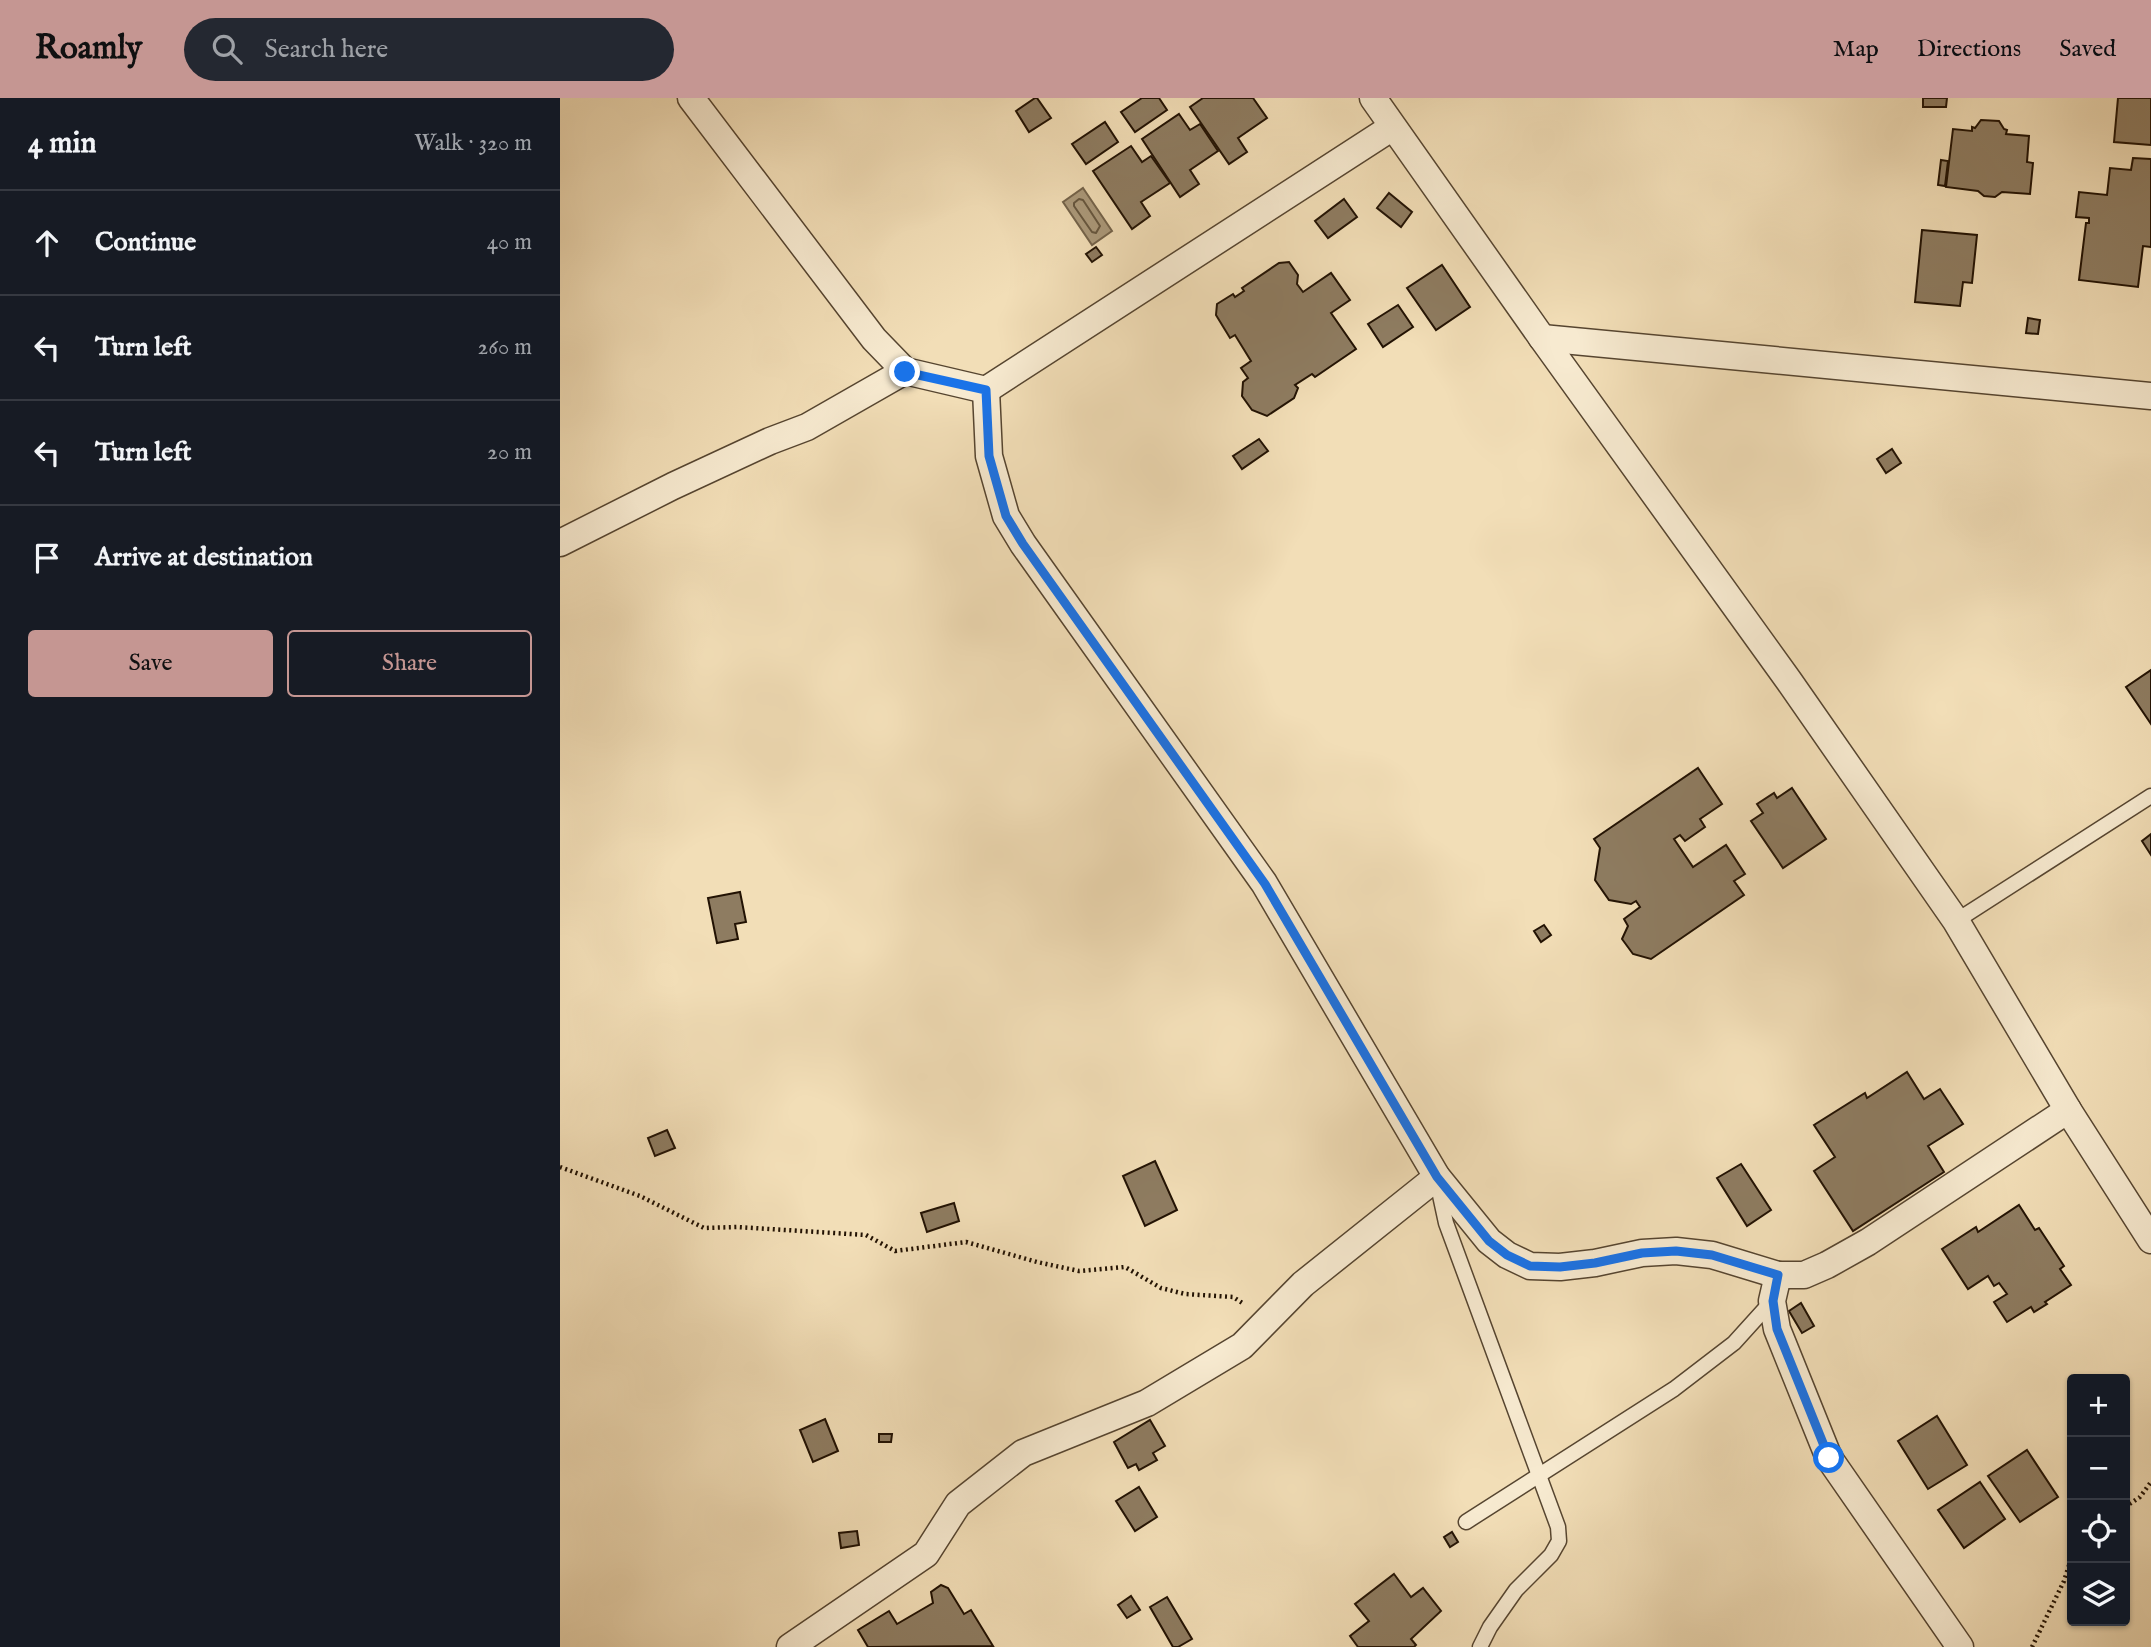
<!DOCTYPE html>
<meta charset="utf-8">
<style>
body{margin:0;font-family:"IM FELL English",serif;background:#242831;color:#f1f3f6}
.controls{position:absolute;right:21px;bottom:21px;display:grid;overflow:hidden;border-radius:7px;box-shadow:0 2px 5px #0004}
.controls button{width:63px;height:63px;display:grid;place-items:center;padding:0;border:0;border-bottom:2px solid #363941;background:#171b24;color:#f1f3f6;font:35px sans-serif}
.stop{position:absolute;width:21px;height:21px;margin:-16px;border:5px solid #1a73e8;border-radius:50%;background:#fff}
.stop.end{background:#1a73e8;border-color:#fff;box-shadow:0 2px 7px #0008}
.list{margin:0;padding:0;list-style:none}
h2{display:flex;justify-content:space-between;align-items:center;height:91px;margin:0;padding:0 28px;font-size:30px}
h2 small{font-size:23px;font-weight:400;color:#9ea1a6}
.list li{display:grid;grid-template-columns:46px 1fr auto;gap:21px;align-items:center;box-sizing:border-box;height:105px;padding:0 28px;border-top:2px solid #363941}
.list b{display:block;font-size:26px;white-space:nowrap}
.list em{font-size:23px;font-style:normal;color:#9ea1a6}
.actions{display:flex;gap:14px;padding:21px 28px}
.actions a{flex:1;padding:16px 0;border:2px solid #c59692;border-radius:7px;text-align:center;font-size:24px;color:#c59692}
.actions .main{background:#c59692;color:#111}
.icon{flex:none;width:38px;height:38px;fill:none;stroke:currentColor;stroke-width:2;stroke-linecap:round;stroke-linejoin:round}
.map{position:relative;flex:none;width:1591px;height:1549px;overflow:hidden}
header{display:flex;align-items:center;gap:42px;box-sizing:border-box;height:98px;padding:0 35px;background:#c59692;color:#111}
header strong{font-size:33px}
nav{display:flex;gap:38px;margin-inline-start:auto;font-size:24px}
.search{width:490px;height:63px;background:#242831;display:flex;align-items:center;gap:18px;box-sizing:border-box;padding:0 24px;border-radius:38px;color:#9ea1a6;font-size:26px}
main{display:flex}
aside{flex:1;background:#171b24}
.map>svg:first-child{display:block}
</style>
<header>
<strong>Roamly</strong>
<div class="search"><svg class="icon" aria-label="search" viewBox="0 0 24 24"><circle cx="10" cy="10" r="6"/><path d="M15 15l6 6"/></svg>Search here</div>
<nav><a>Map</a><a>Directions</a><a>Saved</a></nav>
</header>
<main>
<aside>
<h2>4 min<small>Walk · 320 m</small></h2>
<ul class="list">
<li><svg class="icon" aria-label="ahead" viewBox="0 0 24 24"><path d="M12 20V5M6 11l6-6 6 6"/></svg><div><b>Continue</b></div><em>40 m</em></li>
<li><svg class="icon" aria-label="left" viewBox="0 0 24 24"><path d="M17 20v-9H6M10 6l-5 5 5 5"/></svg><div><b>Turn left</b></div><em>260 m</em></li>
<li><svg class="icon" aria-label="left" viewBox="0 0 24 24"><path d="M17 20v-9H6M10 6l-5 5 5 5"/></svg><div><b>Turn left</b></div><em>20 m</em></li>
<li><svg class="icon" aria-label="arrive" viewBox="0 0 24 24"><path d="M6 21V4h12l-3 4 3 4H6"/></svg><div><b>Arrive at destination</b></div></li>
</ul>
<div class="actions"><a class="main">Save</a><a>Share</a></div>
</aside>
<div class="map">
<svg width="1591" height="1549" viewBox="0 0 1591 1549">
<rect width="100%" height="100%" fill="#f2deb7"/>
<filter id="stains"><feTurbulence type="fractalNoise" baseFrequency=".00286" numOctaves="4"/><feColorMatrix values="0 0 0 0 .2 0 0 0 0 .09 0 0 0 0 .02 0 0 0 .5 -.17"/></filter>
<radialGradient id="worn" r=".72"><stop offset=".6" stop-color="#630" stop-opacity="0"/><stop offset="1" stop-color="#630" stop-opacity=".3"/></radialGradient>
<path fill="#ab997a" stroke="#74634a" stroke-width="2" d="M523 90 552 133 532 147 503 104Z"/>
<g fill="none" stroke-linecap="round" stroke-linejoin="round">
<path stroke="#66563e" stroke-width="2" d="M519 101 523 102 540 128 536 135 532 134 514 108V105Z"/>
</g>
<g fill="#8e7c61" stroke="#221203" stroke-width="2">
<path d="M475 0H477L491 20 469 34 456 13Z"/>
<path d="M582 0H599L607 12 575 34 561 14Z"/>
<path d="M643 0H693L707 20 678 40 687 54 669 66 630 9Z"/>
<path d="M1363 0H1387L1386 9H1363Z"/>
<path d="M1558 0H1591V47L1554 44Z"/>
<path d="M619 16 630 32 640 26 658 53 630 72 639 86 620 99 582 41Z"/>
<path d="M1421 22 1439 23 1444 31 1447 32 1446 36 1469 38 1467 64 1473 65 1470 96 1442 94 1435 99 1424 98 1418 93 1386 89 1393 31 1412 33V29L1415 30Z"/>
<path d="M545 24 558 44 526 66 512 46Z"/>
<path d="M571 48 582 64 591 58 610 85 581 104 590 118 572 131 533 73Z"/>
<path d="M1573 60 1591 61V149L1583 148 1578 189 1519 182 1526 125H1529V120L1516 119 1519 94 1547 97 1550 70 1571 72Z"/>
<path d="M1381 62 1388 63 1385 88 1378 87Z"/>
<path d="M829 95 852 114 841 129 817 110Z"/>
<path d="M784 101 797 119 768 140 755 123Z"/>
<path d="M1362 132 1417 137 1412 185 1403 184 1400 208 1355 204Z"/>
<path d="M536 149 542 157 532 164 526 156Z"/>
<path d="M729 164 738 177 737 186 743 194 771 175 790 202 771 215 796 251 755 279 752 276 735 287 738 290 734 300 707 318 692 312 682 298 683 284 688 280 681 270 691 263 675 237 670 240 656 217 657 206 673 196 675 199 684 193 682 190 719 165Z"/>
<path d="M882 167 910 209 876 232 847 190Z"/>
<path d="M838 207 853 229 823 249 808 226Z"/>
<path d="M1468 220 1480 222 1478 236 1466 235Z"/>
<path d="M699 341 708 353 682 371 673 358Z"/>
<path d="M1332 351 1341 365 1326 375 1317 361Z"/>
<path d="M1591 572V626L1566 589Z"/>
<path d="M1138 670 1162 706 1140 721 1145 729 1125 743 1120 737 1114 741 1133 769 1166 747 1185 776 1174 783 1184 797 1091 861 1073 856 1062 841 1068 828 1064 821 1080 809 1076 803 1071 806 1049 802 1035 782 1040 750 1034 741Z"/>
<path d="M1232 690 1266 741 1223 770 1191 723 1203 715 1197 706 1214 695 1217 700Z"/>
<path d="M1591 736V757L1582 743Z"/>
<path d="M180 794 186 824 175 826 178 841 157 845 148 800Z"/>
<path d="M984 827 991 837 981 844 974 833Z"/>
<path d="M1347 974 1364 1001 1380 991 1403 1026 1368 1048 1384 1074 1293 1133 1254 1073 1275 1059 1254 1027 1305 995 1307 1000Z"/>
<path d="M107 1032 115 1050 95 1058 88 1040Z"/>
<path d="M595 1063 617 1112 585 1128 563 1078Z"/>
<path d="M1181 1066 1211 1112 1187 1128 1157 1080Z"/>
<path d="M394 1105 399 1123 367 1134 361 1115Z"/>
<path d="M1459 1107 1475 1132 1479 1130 1504 1168 1500 1171 1511 1187 1485 1204 1487 1206 1474 1214 1471 1209 1447 1224 1434 1204 1447 1196 1439 1185 1434 1188 1428 1178 1408 1191 1382 1151 1416 1129 1418 1134Z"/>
<path d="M1241 1205 1254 1228 1242 1235 1229 1213Z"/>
<path d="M1377 1318 1407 1367 1368 1391 1338 1343Z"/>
<path d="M265 1321 278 1353 253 1364 240 1332Z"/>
<path d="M590 1322 605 1348 593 1355 597 1362 579 1372 576 1366 568 1370 554 1344Z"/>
<path d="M319 1336H332L331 1344H319Z"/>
<path d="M1467 1352 1498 1399 1460 1424 1428 1378Z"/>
<path d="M1420 1384 1445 1421 1404 1450 1378 1412Z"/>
<path d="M579 1389 597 1419 575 1433 556 1403Z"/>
<path d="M297 1433 299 1447 281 1450 279 1435Z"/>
<path d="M892 1434 898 1444 890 1449 884 1439Z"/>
<path d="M834 1476 851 1499 863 1490 881 1513 851 1541 856 1547 854 1549H798L790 1538 809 1523 795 1506Z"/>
<path d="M381 1487 388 1490 404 1516 411 1512 433 1548 308 1549 298 1532 329 1513 337 1526 373 1505 371 1494Z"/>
<path d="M571 1498 580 1512 567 1520 558 1507Z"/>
<path d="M607 1499 632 1541 618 1549H613L590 1509Z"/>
</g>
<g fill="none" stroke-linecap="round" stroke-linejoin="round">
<defs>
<g id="service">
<path d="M1396 823 1591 698"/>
<path d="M878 1088 886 1125 998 1429 999 1443 991 1457 956 1492 930 1529 920 1549"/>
<path d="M906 1424 1114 1291 1174 1245 1212 1203"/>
</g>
<g id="minor">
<path d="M131 0 314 241 345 273 426 292 831 30"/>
<path d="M813 0 982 240 1229 583 1396 823 1508 1012 1591 1142"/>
<path d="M982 240 1591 298"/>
<path d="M426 292 429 358 446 418 463 446 704 785 877 1079 929 1143 947 1157 970 1168 1000 1169 1035 1165 1082 1155 1116 1153 1152 1157 1218 1177H1244L1267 1167 1308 1144 1508 1012"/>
<path d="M0 445 113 388 210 343 247 329 345 273"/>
<path d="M1218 1177 1212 1203 1217 1231 1269 1360 1400 1549"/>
<path d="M230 1549 366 1456 398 1406 463 1355 587 1305 682 1248 743 1186 877 1079"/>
</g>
</defs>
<use href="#service" stroke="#564530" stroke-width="17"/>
<use href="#minor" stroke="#564530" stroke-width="29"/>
<g stroke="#221203" stroke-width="4.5" stroke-dasharray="2 3.5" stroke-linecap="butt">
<path d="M0 1069 80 1098 144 1130 177 1129 306 1137 335 1153 406 1144 477 1164 519 1173 565 1169 601 1190 625 1196 673 1199 684 1206"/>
<path d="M1565 1409 1580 1399 1591 1384"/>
<path d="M1472 1549 1504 1483 1512 1458"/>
</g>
<use href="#service" stroke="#f7ead0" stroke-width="14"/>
<use href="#minor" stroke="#f7ead0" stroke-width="26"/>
</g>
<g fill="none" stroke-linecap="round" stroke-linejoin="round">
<path stroke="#1a73e8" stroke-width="9" d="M345 274 426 292 429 358 446 418 463 446 705 786 877 1079 929 1143 947 1157 970 1168 1000 1169 1035 1165 1082 1155 1116 1153 1152 1157 1218 1177 1213 1203 1217 1231 1269 1360"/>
</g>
<rect width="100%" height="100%" filter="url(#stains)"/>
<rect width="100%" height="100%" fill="url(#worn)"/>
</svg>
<div class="controls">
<button>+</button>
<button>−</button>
<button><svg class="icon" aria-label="locate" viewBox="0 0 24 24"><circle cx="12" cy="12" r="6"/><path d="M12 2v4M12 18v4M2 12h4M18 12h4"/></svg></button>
<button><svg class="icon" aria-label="layers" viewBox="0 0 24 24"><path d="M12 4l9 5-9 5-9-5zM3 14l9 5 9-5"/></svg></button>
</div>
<div class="stop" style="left:1269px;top:1360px"></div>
<div class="stop end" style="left:345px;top:274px"></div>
</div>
</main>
